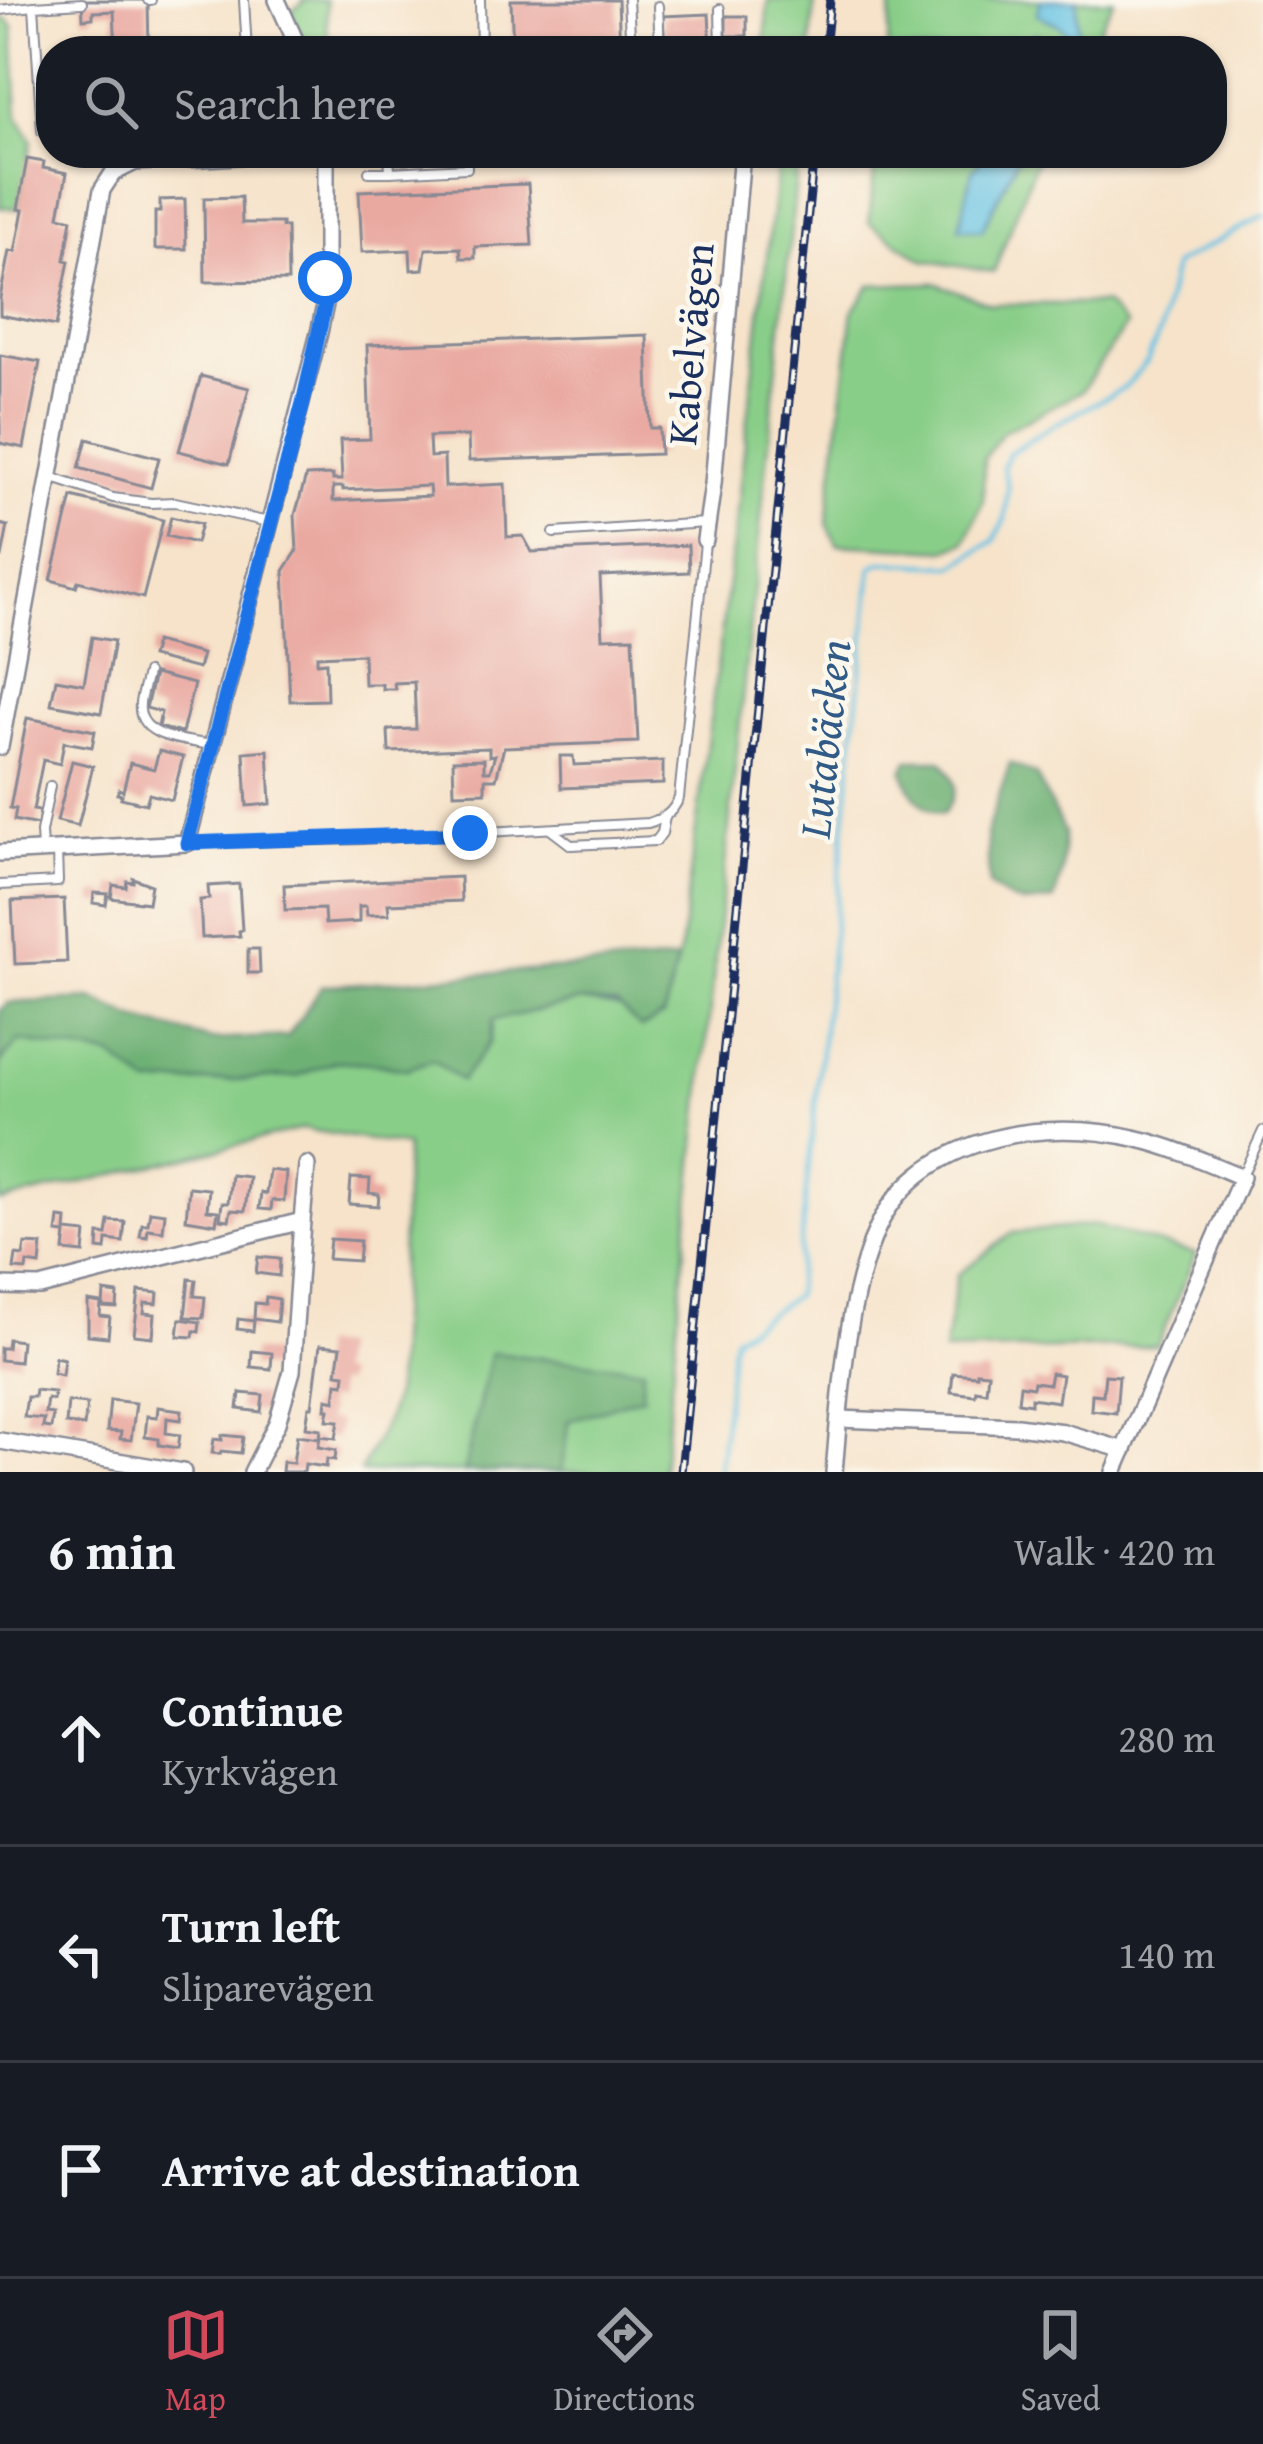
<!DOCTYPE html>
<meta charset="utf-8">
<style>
body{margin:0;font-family:"Gentium Book Plus",serif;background:#20242c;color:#f1f3f6}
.stop{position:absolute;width:36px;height:36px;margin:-27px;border:9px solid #1a73e8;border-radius:50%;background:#fff}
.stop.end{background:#1a73e8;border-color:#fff;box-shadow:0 3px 12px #0008}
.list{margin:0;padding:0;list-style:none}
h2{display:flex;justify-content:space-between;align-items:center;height:156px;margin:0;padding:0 48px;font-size:51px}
h2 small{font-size:39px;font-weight:400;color:#9ea1a6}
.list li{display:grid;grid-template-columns:78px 1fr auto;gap:36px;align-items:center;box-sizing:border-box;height:216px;padding:0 48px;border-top:3px solid #363941}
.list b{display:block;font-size:45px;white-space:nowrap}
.list p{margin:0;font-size:39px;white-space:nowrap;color:#9ea1a6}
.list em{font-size:39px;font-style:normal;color:#9ea1a6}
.icon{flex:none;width:66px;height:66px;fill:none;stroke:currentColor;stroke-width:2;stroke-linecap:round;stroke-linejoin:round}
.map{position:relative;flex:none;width:1263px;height:1472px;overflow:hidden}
.search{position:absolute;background:#171b24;box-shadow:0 3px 9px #0004;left:36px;right:36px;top:36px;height:132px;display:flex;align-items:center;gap:30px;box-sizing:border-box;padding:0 42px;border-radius:48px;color:#9ea1a6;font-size:45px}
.sheet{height:804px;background:#171b24}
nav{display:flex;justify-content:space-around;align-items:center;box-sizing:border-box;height:168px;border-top:3px solid #363941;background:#171b24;font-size:33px;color:#9ea1a6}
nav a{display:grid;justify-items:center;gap:6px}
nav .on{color:#d1495b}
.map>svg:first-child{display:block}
</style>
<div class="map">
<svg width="1263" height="1472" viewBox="0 0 1263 1472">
<rect width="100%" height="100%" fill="#fbf7ec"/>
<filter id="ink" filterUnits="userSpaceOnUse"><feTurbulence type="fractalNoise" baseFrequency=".00833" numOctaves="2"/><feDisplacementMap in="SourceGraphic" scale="24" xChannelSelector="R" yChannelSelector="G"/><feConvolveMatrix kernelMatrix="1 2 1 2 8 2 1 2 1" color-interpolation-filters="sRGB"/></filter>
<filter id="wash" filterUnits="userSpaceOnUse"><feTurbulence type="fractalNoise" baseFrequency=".004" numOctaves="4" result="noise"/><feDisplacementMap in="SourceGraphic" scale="48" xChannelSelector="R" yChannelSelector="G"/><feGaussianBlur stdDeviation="2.7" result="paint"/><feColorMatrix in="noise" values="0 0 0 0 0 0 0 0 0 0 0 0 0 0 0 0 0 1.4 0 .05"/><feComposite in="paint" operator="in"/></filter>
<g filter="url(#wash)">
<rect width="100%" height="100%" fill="#f6e3ca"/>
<g fill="#89ce88" stroke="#527e73" stroke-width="3">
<path d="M302 0H326L329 51H308L290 12 303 3Z"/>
<path d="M768 0H815L810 51H764Z"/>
<path d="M892 0H1041L1038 15 1058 24 1067 33 1061 42 1046 43 1035 34 1015 45 1012 51H887Z"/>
<path d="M1077 0H1114L1087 51H1071L1078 36Z"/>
<path d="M0 19H7L13 26 18 116 32 141 18 209 0 207Z"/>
<path d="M779 153H799L662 1472H562L568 1421 642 1396 491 1353 464 1472H360L388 1417 395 1390 406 1146 303 1129 0 1202V1063L19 1041 111 1056 149 1085 297 1076 336 1061 374 1063 406 1069 434 1059 492 1020 581 1001 664 1015 681 944 734 536Z"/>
<path d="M876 153H985L972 172 960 227 982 230 1020 153H1039L994 272 923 260 869 223Z"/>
<path d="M935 283 991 304H1105L1125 326 1082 391 1003 432 984 458 983 502 965 542 946 550 837 544 827 524 853 311 871 285Z"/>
<path d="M1093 1225 1196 1254 1157 1346 944 1352 957 1275 1012 1233Z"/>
</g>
<g fill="#6eb174" stroke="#447069" stroke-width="3">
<path d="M908 760H941C959 783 960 790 943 814 919 808 912 794 903 771Z"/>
<path d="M1010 763 1036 775 1064 832 1062 873 1054 900C1020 906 1018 906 989 886L987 831Z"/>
<path d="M677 960 664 1015 641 1028 617 1005 581 1001 493 1020 490 1042 461 1081 433 1060 406 1069 374 1063 336 1061 297 1076 149 1085 111 1056 19 1041 0 1063V1010L8 1003 92 999 135 1019 212 1040 288 1036 322 986Z"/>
<path d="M491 1353 643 1368 642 1396 568 1421 562 1472H464Z"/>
</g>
<g fill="#65c2e3" stroke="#4078a0" stroke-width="3">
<path d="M1041 0H1077L1078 36 1071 51H1012L1015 45 1036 33 1047 43 1061 42 1067 34 1058 24 1037 15Z"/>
<path d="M985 153H1020L982 230 959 228 972 172Z"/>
</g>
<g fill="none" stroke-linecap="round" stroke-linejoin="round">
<path stroke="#65c2e3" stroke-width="4.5" d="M719 1472 731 1349 735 1336 795 1296 872 567 882 562 953 566 994 541 1005 519 1008 487 1003 467 1008 454 1050 427 1124 388 1147 362 1160 331 1174 265 1263 216"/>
</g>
<g id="blocks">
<g fill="#e9a8a0" fill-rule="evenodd">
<path d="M82 0H148L149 51H116L114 11 93 12V18L83 19Z"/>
<path d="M511 0H618L620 51H513Z"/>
<path d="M709 14 711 51H665L663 16Z"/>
<rect x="726" y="16" width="21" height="20"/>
<path d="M27 159 44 162 43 168 67 173 59 216 72 219 65 260 69 261 56 326 0 315V298L9 251 15 252 23 210 18 209Z"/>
<path d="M528 184 532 245 475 247V258H461L460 248 426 249 423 269 411 270 410 250 362 252 359 191Z"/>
<path d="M241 197 242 223H282V227H287L288 281 205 282 204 198Z"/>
<path d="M185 199 186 249H155V212H160V200Z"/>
<path d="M647 335 650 428H659L660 454 469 461 468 436 429 437 430 457 444 456 445 487 505 484 507 537 523 536 532 552 688 545 689 572 600 576 603 638 633 637 638 742 504 747 496 779H485V792L454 793 453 760 484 759V771H490L495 755 489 756V748L389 752 388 730 416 729 414 682 394 683 395 689H382V684H364L363 654 317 656V663L326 662 327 700 290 701 284 571 297 551 295 515 306 476 333 475V480H342L340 440 370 439 367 345ZM429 486 430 496 333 501V487H343V490Z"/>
<path d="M0 355 40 362 24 448 0 443Z"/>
<path d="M201 376 249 388 229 464 179 451Z"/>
<path d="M87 439 159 458 151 488 79 468Z"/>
<path d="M72 497 163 520 143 598 78 581 76 587 51 580Z"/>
<path d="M171 517 201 524 196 543 166 536Z"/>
<path d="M0 524 8 526 2 557 0 556Z"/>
<path d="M92 637 114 641 101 713 51 704 56 679 84 684Z"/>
<path d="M155 642 202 654 198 669 151 657Z"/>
<path d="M154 674 194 684 182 733 158 727 161 712 146 708Z"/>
<path d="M27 718 95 731 92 747 64 742 60 764 43 760 33 810 40 811 38 825 14 820 16 809 10 808Z"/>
<path d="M268 750 271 804 247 806 244 752Z"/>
<path d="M159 751 183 757 172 800 149 794 146 804 121 798 122 795 117 794 119 789 123 791 130 763 154 769Z"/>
<path d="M560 756H573L574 765 663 761V784L561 788Z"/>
<path d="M72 761 93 766 78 826 57 821Z"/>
<path d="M460 877 461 901 388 904 389 914 367 915 366 906H359V922L325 924 324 909 285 910 284 885Z"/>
<path d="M133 878 151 885 148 903 111 898 113 885 126 887 127 881 133 882Z"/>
<path d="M239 884 242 930 239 931 240 936 202 938 200 900 209 899 208 886Z"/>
<path d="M94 893 108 894 106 905 93 903Z"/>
<path d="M64 899 67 962 15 964 12 901Z"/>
<path d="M248 949H259L260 973H248Z"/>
<path d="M269 1170 286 1172 284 1201 272 1200 271 1210 259 1209 261 1193 266 1194Z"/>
<path d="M231 1175 249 1177 245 1211 231 1210 229 1220 220 1219 222 1203H228Z"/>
<path d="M351 1178 370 1179 369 1193 379 1194 378 1206 349 1204Z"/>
<path d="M189 1187 209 1189 207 1210 218 1211 216 1224 186 1219Z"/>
<path d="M150 1211 165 1213 163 1231 148 1229 147 1237 140 1236 142 1224H148Z"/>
<path d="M59 1218 67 1219 66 1231 86 1233 84 1253 64 1251 66 1234 57 1233Z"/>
<path d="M109 1221 125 1222 123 1242 107 1240 106 1250 98 1249 99 1234 107 1235Z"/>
<path d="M330 1239 360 1241 358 1261 328 1259Z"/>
<path d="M25 1244 42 1245 40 1265 27 1263 26 1270 14 1269 16 1255 23 1256Z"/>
<path d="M258 1257 280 1259 279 1276 256 1273Z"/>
<path d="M189 1279 196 1280 194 1296 205 1297 203 1318 185 1317Z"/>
<path d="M139 1291 158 1293 157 1304 145 1303 144 1313 155 1314 153 1337 134 1335Z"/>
<path d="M104 1292 118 1294 117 1308 103 1307Z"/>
<path d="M266 1297 279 1299 277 1322 254 1319 255 1303 265 1304Z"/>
<path d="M88 1301 101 1303 100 1316 110 1317 108 1337 88 1335Z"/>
<path d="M180 1319 200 1322 199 1332 194 1331 193 1337 178 1336Z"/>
<path d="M238 1319 254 1321 253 1331 237 1329Z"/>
<path d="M8 1339 21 1341 19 1362 0 1360V1348H7Z"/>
<path d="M320 1345 341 1347 337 1373 345 1374 344 1384 337 1383 335 1401 327 1399 326 1409H329L327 1420 339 1421 336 1438 320 1436 321 1429 306 1427 309 1407H312Z"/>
<path d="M252 1351 272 1353 271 1369 251 1367Z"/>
<path d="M55 1357 64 1359 62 1375 53 1373Z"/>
<path d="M977 1372 988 1373 986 1392 976 1390 975 1395 951 1392 953 1373 977 1375Z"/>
<path d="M1051 1373 1062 1375 1058 1402 1031 1398V1404L1018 1402 1020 1385 1033 1387 1034 1382 1049 1384Z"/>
<path d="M1105 1375 1119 1376 1116 1413 1091 1410 1092 1394 1103 1395Z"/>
<path d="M35 1390 54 1392 53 1400 47 1399 45 1413 53 1414 51 1428 43 1427 44 1419 24 1417 27 1397H34Z"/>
<path d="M240 1393 263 1395 261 1412 238 1409Z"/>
<path d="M110 1400 136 1403 131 1440 120 1439 121 1432 107 1431Z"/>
<path d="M68 1402 87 1404 84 1426 66 1424Z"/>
<path d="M158 1407 182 1410 181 1420 167 1418 166 1433 180 1435 178 1448 159 1445V1439L145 1437 147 1416 157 1417Z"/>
<path d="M222 1435 243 1437 241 1453 221 1451 220 1454 212 1453 214 1439 222 1440Z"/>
<path d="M297 1435 320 1438 318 1447 336 1450 335 1460 327 1459 326 1467 305 1464 304 1472H282L283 1462 293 1463Z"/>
</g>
</g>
</g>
<g filter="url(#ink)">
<use href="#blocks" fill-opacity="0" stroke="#888994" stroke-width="3"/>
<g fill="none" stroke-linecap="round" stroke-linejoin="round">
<defs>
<g id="service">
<path d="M148 0H151"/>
<path d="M244 0 247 51"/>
<path d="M480 0 481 51"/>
<path d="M628 0 631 51"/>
<path d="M658 6 660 51"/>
<path d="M720 9 721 51"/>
<path d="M0 10 34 6"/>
<path d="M51 131H42L34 6 82 3"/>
<path d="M111 153 113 173"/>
<path d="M389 153 390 172 467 168V153"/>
<path d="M369 172H390"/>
<path d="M50 477 113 498 151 503 175 502 269 522"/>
<path d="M554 533 706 523"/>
<path d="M147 673C145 683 141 694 140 703 136 739 187 740 211 745"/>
<path d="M550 829 571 845 656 841 662 833 665 817"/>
<path d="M188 843 362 839 648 823C664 818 672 814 679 798L705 543"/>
<path d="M42 849 41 832 50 786"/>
<path d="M0 885 58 882 57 851"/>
<path d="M1242 1176 1263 1131"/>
</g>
<g id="minor">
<path d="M277 0 300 51"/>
<path d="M705 540 713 484 742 153"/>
<path d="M0 747 102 190 113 173 135 162 290 153"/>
<path d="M0 853 187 843 319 333 326 300V153"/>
<path d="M0 1286 40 1287 302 1221 307 1165"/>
<path d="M839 1419 1017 1426 1063 1432 1124 1450"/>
<path d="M0 1441 183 1472"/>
<path d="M252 1472 277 1423 292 1371 302 1221"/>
<path d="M834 1472C841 1394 845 1309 874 1236 914 1135 1044 1116 1138 1139 1173 1147 1208 1163 1242 1177L1114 1472"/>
</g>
</defs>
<use href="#service" stroke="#888994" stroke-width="12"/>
<use href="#minor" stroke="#888994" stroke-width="20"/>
<use href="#service" stroke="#fff" stroke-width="8"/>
<use href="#minor" stroke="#fff" stroke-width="15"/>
<defs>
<g id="rail">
<path d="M825 51 830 0"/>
<path d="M681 1472 814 153"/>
</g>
</defs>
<use href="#rail" stroke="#1b2f5e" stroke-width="9"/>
<use href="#rail" stroke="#fbf7ec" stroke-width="4.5" stroke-dasharray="14" stroke-linecap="butt"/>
</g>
</g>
<g fill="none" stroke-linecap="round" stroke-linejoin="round" filter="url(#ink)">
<path stroke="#1a73e8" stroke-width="15" d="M325 278 326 300 303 403 187 843 470 833"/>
</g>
<g text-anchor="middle" stroke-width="9" stroke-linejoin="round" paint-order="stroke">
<g font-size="42" fill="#1b2f5e" stroke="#fbf7ec">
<text transform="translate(690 344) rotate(-85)" y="15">Kabelvägen</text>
</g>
<g font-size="45" font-style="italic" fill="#315b86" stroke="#fbf7ec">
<text transform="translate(824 739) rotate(-84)" y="16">Lutabäcken</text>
</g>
</g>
</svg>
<div class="stop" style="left:325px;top:278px"></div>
<div class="stop end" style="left:470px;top:833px"></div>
<div class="search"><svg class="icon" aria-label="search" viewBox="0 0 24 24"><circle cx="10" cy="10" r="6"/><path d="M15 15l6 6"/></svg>Search here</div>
</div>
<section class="sheet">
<h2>6 min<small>Walk · 420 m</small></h2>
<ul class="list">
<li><svg class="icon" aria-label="ahead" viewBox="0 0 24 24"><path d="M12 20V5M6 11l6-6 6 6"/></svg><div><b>Continue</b><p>Kyrkvägen</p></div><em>280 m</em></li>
<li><svg class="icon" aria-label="left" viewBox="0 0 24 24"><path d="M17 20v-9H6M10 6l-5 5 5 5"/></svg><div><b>Turn left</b><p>Sliparevägen</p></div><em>140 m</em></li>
<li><svg class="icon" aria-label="arrive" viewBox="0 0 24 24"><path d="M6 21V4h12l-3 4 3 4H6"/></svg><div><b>Arrive at destination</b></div></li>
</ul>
</section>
<nav>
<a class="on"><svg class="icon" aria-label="map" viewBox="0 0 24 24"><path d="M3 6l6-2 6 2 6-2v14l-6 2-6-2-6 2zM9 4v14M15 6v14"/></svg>Map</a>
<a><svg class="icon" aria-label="directions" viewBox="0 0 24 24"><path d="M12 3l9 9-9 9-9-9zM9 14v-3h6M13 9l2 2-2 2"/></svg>Directions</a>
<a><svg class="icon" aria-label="saved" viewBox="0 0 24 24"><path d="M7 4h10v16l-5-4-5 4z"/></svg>Saved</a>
</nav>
